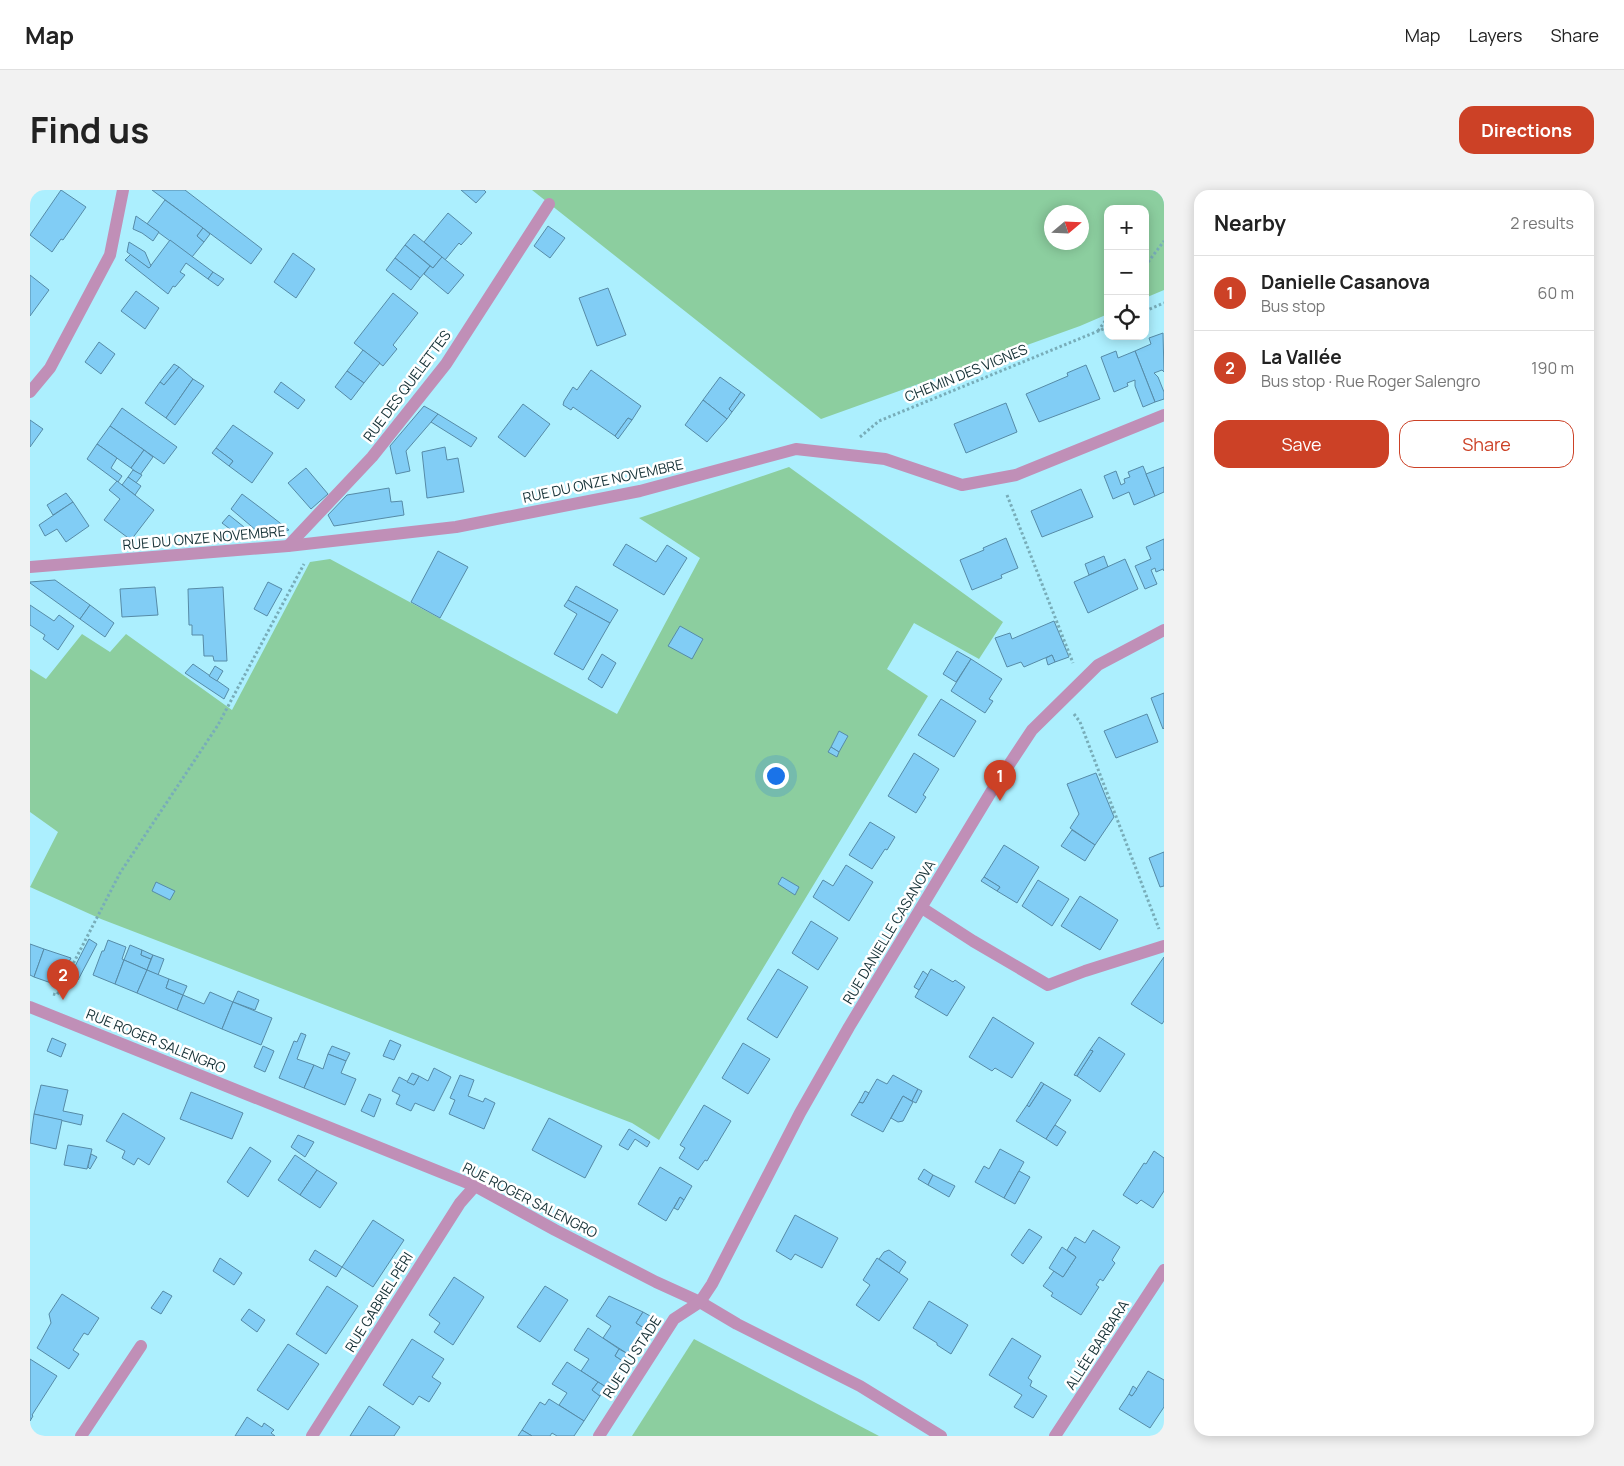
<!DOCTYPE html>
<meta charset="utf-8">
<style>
body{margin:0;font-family:Manrope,sans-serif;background:#f2f2f2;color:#222}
.controls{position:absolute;right:15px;top:15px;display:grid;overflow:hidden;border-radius:10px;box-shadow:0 2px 12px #0003}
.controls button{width:45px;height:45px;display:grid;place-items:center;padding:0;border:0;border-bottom:1px solid #e0e0e0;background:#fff;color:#222;font:25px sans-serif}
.compass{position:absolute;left:1014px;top:15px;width:45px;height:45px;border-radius:50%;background:#fff;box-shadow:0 2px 12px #0003;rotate:71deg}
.you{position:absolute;left:745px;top:585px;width:18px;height:18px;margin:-12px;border:4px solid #fff;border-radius:50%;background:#1a73e8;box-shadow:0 0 0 8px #1a73e833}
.badge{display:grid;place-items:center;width:32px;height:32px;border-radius:50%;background:#cc4126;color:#fff;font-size:16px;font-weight:700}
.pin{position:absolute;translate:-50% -41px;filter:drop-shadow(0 1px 2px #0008)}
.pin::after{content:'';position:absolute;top:26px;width:18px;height:15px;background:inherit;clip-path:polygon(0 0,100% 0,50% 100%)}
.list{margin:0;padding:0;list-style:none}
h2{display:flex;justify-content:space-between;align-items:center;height:65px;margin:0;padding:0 20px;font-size:21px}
h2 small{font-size:16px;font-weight:400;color:#767676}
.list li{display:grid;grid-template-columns:32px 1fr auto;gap:15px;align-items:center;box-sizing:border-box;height:75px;padding:0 20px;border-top:1px solid #e0e0e0}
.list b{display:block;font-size:19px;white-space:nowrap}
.list p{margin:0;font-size:16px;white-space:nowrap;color:#767676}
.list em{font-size:16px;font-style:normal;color:#767676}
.actions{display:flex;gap:10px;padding:15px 20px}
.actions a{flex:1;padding:11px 0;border:1px solid #cc4126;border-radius:15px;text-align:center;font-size:18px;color:#cc4126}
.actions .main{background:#cc4126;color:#fff}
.icon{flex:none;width:28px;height:28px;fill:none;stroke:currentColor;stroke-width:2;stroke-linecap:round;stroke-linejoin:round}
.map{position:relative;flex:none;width:1134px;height:1246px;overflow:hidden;border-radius:15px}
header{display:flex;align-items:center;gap:30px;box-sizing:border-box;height:70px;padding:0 25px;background:#fff;border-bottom:1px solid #e0e0e0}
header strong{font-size:24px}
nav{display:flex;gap:28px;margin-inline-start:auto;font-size:18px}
.intro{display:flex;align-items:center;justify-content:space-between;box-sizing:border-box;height:120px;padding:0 30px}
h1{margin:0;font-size:35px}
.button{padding:12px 22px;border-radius:15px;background:#cc4126;color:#fff;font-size:18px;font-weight:700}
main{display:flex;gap:30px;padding:0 30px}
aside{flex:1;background:#fff;border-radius:15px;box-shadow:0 2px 12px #0003}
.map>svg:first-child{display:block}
</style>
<header>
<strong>Map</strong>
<nav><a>Map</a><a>Layers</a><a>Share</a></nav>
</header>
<div class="intro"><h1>Find us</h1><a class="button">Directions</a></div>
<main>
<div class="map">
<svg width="1134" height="1246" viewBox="0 0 1134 1246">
<rect width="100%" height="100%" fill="#aceffe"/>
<g fill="#8cce9f" fill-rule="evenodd">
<path d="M502 0H1134V100L1115 108V19H1078V124L1050 136 791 229ZM1022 22H1052V52H1022Z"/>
<path d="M759 277 973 432 949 469 884 433 857 479 898 506 629 950 602 933 71 729 0 697 28 642 0 622V479L16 489 52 444 80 462 96 444 202 520 280 372 300 369 587 524 670 368 609 328Z"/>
<path d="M664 1149 849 1246H602Z"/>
</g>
<g fill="#81cdf5" stroke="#568ba7">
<path d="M31 0 56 17 33 50 31 49 22 62 0 45Z"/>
<path d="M122 0H155L232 59 221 74Z"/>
<path d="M431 0H454L456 2 446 13Z"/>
<path d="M135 10 173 38 167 46 174 52 162 67 117 34Z"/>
<path d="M418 23 442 43 431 55 429 53 415 70 394 52Z"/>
<path d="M106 26 129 42 123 51 112 43 103 39Z"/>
<path d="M518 36 535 48 520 68 504 56Z"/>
<path d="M173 38 180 44 174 52 167 46Z"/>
<path d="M384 44 412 67 403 78 375 55Z"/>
<path d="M140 50 183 82 178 89 156 73 150 82 155 85 145 97 143 96 138 104 95 70 101 64 119 78Z"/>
<path d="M99 52 115 62 121 76 119 78 97 62Z"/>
<path d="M375 55 400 76 390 88 365 68Z"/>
<path d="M263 63 285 79 266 108 244 92Z"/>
<path d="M412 67 434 85 418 104 394 84 400 76 403 78Z"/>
<path d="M365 68 390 88 381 100 356 80Z"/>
<path d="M183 82 194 89 188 96 178 89Z"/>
<path d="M0 85 19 100 0 126Z"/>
<path d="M578 98 596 145 567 156 549 108Z"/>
<path d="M106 101 129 118 115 139 91 121Z"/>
<path d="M363 103 388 123 363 155 367 159 353 176 324 153Z"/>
<path d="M1133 143 1134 182 1132 180 1124 183 1128 187 1134 202V209L1125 212 1105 161 1121 154 1119 148Z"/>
<path d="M69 152 85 164 71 184 55 172Z"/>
<path d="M333 160 350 173 334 193 317 181Z"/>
<path d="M1086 161 1088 168 1105 161 1125 212 1113 217 1105 196V190L1097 193 1098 196 1084 202 1071 167Z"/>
<path d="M144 174 149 177 134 195 130 192Z"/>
<path d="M1056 175 1070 209 1009 232 996 204 1038 186 1037 183Z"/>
<path d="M149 177 163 189 136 228 115 213 130 192 134 195Z"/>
<path d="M561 180 611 216 602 230 598 228 585 246 543 217 541 220 533 215 534 211 543 197 547 200Z"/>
<path d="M317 181 334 193 321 210 305 197Z"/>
<path d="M690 187 711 202 699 219 702 222 697 229 673 210Z"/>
<path d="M163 189 174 196 145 235 136 228Z"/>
<path d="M251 192 275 210 268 219 244 202Z"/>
<path d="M711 202 715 205 702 222 699 219Z"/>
<path d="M673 210 697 229 677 252 655 235Z"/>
<path d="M976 213 987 242 936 263 924 234Z"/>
<path d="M493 214 520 234 495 267 468 247Z"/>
<path d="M394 216 408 224 376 261 380 281 366 284 360 256Z"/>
<path d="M92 218 147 257 134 274 80 236Z"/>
<path d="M408 224 447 248 441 257 401 232Z"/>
<path d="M598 228 602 230 588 249 585 246Z"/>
<path d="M0 230 13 239 0 257Z"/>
<path d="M203 235 243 263 222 293 199 276 203 271 186 258Z"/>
<path d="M80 236 114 260 101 278 67 254Z"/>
<path d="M67 254 87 268 81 278 92 286 88 292 57 269Z"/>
<path d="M415 257 417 270 428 268 434 302 397 308 392 262Z"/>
<path d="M186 258 203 271 199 276 182 263Z"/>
<path d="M114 260 123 267 110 285 101 278Z"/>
<path d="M1113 276 1125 306 1104 315 1099 302 1083 309 1074 286 1086 281 1091 295 1095 293 1094 289 1100 287 1098 282Z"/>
<path d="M1134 277V302L1125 306 1116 284Z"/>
<path d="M276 278 298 304 281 319 258 293Z"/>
<path d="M103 280 112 285 106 293 98 287Z"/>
<path d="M98 287 111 296 105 305 92 295Z"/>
<path d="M87 291 124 320 101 350 74 330 90 309 79 300Z"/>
<path d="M359 298 361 312 372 311 374 325 304 336 298 325 317 305Z"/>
<path d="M1051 299 1063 327 1012 347 1001 321Z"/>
<path d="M36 303 43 312 23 325 17 315Z"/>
<path d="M212 304 232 319 259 340 234 347 201 319Z"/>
<path d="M43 312 59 336 36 352 27 339 15 346 9 335Z"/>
<path d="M199 325 214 337 208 345 192 333Z"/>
<path d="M976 348 988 378 971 385 972 388 942 400 930 370 954 360 953 358Z"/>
<path d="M1134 349V381L1133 379 1126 382 1125 378 1121 380 1127 394 1115 399 1105 376 1121 369 1116 357Z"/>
<path d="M596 354 626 372 637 355 657 368 634 405 583 375Z"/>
<path d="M408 361 438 377 410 428 381 412Z"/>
<path d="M1074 366 1078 377 1059 385 1055 374Z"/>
<path d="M1095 369 1108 399 1058 423 1044 392Z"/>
<path d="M25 390 60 415 50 429 0 393V392Z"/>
<path d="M238 392 252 399 237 426 224 419Z"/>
<path d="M546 396 588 420 580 433 538 410Z"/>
<path d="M125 397 128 425 92 427 90 399Z"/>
<path d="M193 397 197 471H184L183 466H174L173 445H162V435H159L158 399Z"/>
<path d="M538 410 580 433 553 480 524 464 547 424 534 416Z"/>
<path d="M0 415 24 431 29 425 44 436 28 460 13 449 15 445 0 435Z"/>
<path d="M60 415 84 433 75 447 50 429Z"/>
<path d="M1024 431 1039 467 1025 472 1022 465 994 477 991 472 977 477 965 448 980 443 982 449Z"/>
<path d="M650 436 673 449 662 469 638 456Z"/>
<path d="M927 461 941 469 926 492 913 484Z"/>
<path d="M572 464 586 473 572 498 558 489Z"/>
<path d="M1022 465 1025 472 1018 475 1016 468Z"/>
<path d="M941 469 972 489 959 509 963 511 955 523 921 501Z"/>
<path d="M163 474 199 499 194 509 155 483Z"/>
<path d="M185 476 193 481 187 491 179 486Z"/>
<path d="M1134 503V538L1133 539 1121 508Z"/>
<path d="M911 509 946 531 924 567 888 545Z"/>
<path d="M1117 524 1128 552 1086 568 1074 541Z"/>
<path d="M809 541 818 546 809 562 801 557Z"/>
<path d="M801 557 809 562 807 567 798 562Z"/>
<path d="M884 563 909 579 893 605 896 607 886 623 858 606Z"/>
<path d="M1066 583 1084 627 1065 655 1040 638 1049 624 1037 594Z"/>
<path d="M840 632 865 647 857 660 855 659 842 679 819 665Z"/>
<path d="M1042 640 1065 655 1055 671 1031 656Z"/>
<path d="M974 655 1009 677 987 713 967 701 970 697 954 687Z"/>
<path d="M1134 662V696L1130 697 1119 668Z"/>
<path d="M816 675 843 692 819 731 783 707 793 690 803 696Z"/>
<path d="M752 687 769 697 765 705 748 694Z"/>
<path d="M954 687 970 697 967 701 951 691Z"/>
<path d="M1008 690 1039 709 1022 736 992 716Z"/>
<path d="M126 692 145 701 140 710 122 701Z"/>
<path d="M1050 706 1088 730 1070 760 1031 736Z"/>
<path d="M781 731 808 748 788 780 762 763Z"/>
<path d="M59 749 67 754 48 790 40 786Z"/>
<path d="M78 750 96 757 92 769 94 770 85 794 63 785 72 761H74Z"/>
<path d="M0 754 14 759 4 787 0 785Z"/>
<path d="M100 755 112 760 111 765 121 769 117 780 94 770Z"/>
<path d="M14 759 41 768 27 795 4 787Z"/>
<path d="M112 760 123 765 121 769 111 765Z"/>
<path d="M123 765 134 769 128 785 117 780Z"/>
<path d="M1134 767V831L1132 834 1101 814Z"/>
<path d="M94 770 117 780 107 803 85 794Z"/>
<path d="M748 779 778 797 747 848 717 829Z"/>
<path d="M901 779 923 792 925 790 935 797 917 826 885 807Z"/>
<path d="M117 780 139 789 136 798 153 805 147 820 107 803Z"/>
<path d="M893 781 898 785 889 800 884 797Z"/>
<path d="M139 789 157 796 153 805 136 798Z"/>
<path d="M208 801 229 810 225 820 203 812Z"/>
<path d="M180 802 203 812 192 839 147 820 153 805 174 814Z"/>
<path d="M203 812 242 828 231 855 192 839Z"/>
<path d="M963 827 1004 853 982 888 965 878 962 881 939 867Z"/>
<path d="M271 843 276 845 267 869 284 875 274 898 249 888 264 851 267 852Z"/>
<path d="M1069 847 1095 864 1070 902 1047 886 1063 861 1060 860Z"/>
<path d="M22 848 36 854 31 867 17 861Z"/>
<path d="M360 850 371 855 364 870 353 866Z"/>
<path d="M713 853 740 869 718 904 692 888Z"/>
<path d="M233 856 244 861 235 882 224 877Z"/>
<path d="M302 856 320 863 316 871 298 864Z"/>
<path d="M1060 860 1063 861 1047 886 1044 885Z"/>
<path d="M298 864 316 871 311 883 326 889 315 915 274 898 284 875 293 879Z"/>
<path d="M404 878 421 887 404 921 385 913 381 921 366 914 370 905 362 901 369 887 384 895 389 886 398 891Z"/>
<path d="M382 883 389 886 384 895 377 892Z"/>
<path d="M430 885 444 890 438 906 453 912 455 908 465 913 454 939 419 924 425 910 420 908Z"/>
<path d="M863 885 888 899 882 911 873 906 853 942 821 925 829 912 833 913 847 889 857 894Z"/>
<path d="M1011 892 1014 894 999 917 997 915Z"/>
<path d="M1014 894 1041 910 1016 949 986 931 997 915 999 917Z"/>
<path d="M11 895 38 900 33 921 53 925 51 935 4 924Z"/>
<path d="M888 899 892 901 886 913 882 911Z"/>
<path d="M835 901 839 903 833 913 829 912Z"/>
<path d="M161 902 213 923 202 949 150 929Z"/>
<path d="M339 904 351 909 344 927 331 921Z"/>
<path d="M873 906 883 912 873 931 868 932 861 928Z"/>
<path d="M674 915 701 931 677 971 675 970 668 980 649 968 655 958 650 955Z"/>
<path d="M93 923 135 948 119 975 108 968 104 975 92 968 95 961 76 951Z"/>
<path d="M4 924 32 930 26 959 0 953Z"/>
<path d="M519 928 572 956 555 988 502 960Z"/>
<path d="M1025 935 1036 942 1027 956 1016 949Z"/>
<path d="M599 939 620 952 617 957 605 949 598 960 589 955Z"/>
<path d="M268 945 284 952 275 967 261 957Z"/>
<path d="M38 955 62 959 57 979 34 975Z"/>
<path d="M220 957 241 971 218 1007 197 992Z"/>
<path d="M970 959 994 972 974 1008 945 992 954 976 959 979Z"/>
<path d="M1124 961 1134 968V1001L1123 1018 1111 1010 1107 1014 1093 1005 1114 973 1116 974Z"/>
<path d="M61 964 67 967 60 979 58 977Z"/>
<path d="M265 965 287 980 270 1005 248 990Z"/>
<path d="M630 977 662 996 654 1010 650 1007 636 1031 608 1014Z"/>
<path d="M894 979 903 985 898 995 888 989Z"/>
<path d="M287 980 307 993 290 1018 270 1005Z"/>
<path d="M989 981 1000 987 985 1014 974 1008Z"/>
<path d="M903 985 925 996 919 1007 898 995Z"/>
<path d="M650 1007 654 1010 648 1020 644 1018Z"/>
<path d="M765 1025 808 1048 792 1078 765 1064 761 1070 746 1061Z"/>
<path d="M343 1030 374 1050 343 1097 312 1077Z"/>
<path d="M999 1039 1012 1047 993 1074 981 1065Z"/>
<path d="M1063 1040 1090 1057 1082 1070 1085 1073 1073 1091 1070 1089 1066 1095 1069 1097 1051 1125 1021 1106 1023 1103 1013 1096 1024 1081 1033 1087 1046 1067 1037 1060 1045 1047 1055 1053Z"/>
<path d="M1032 1057 1046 1067 1033 1087 1019 1078Z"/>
<path d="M285 1060 312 1077 306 1087 279 1070Z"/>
<path d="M859 1060 876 1072 869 1083 849 1069 854 1062Z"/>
<path d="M190 1068 212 1083 204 1095 183 1081Z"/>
<path d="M847 1068 878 1089 849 1131 826 1115 840 1095 833 1090Z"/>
<path d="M424 1087 454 1107 423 1155 404 1142 410 1133 399 1125Z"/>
<path d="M297 1096 328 1116 296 1164 266 1144Z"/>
<path d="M515 1096 538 1110 510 1152 487 1137Z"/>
<path d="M133 1101 142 1106 131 1124 121 1118Z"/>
<path d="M32 1104 69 1128 58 1145 54 1143 43 1160 49 1164 39 1179 7 1158 21 1133 19 1124Z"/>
<path d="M579 1106 613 1122 606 1133 614 1138 598 1164 573 1148 581 1136 566 1126Z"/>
<path d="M899 1111 938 1135 921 1164 907 1155V1153L883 1138Z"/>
<path d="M219 1119 235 1130 227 1142 211 1130Z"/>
<path d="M613 1122 622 1127 614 1138 606 1133Z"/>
<path d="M558 1138 589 1159 585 1166 593 1171 576 1197 551 1181 559 1169 544 1160Z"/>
<path d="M982 1148 1011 1166 998 1188 1002 1191 1000 1196 1017 1206 1003 1228 984 1217 992 1205 959 1185Z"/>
<path d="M382 1149 414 1169 402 1187 411 1193 399 1212 389 1206 383 1215 353 1195Z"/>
<path d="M258 1154 289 1174 258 1220 227 1200Z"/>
<path d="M589 1159 598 1164 593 1171 585 1166Z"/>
<path d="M0 1169 27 1186 2 1225 3 1226 0 1231Z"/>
<path d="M537 1172 568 1192 562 1200 570 1206 554 1231 529 1215 537 1203 522 1194Z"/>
<path d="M1118 1181 1134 1190V1217L1120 1238 1089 1219 1099 1204 1102 1206Z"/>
<path d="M568 1192 576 1197 570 1206 562 1200Z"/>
<path d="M1103 1196 1107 1199 1102 1206 1099 1204Z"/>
<path d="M519 1209 554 1231 544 1246H527L522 1243 520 1246H502L492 1240 510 1212 515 1215Z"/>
<path d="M339 1216 370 1237 364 1246H320Z"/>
<path d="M217 1227 232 1237 234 1233 244 1240 241 1243 245 1246H205Z"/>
<path d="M492 1240 502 1246H488Z"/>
</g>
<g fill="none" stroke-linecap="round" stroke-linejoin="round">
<g stroke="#78adb9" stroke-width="3" stroke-dasharray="2.5 2.5" stroke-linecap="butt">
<path d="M1115 76 1134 51"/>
<path d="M1115 121 1134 113"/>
<path d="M1068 141 1078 127"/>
<path d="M830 247 849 231 1078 137"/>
<path d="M977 305 1043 473"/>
<path d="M1044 524 1050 532 1129 739"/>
<path d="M23 804 27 805 90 683 188 535 274 374"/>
</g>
<g stroke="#c08fb7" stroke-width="12">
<path d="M0 202 20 178 80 65 93 0"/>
<path d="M258 356 342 267 416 174 519 14"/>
<path d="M0 377 258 356 426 337 610 301 766 259 855 269 932 295 986 285 1134 225"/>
<path d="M892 718 943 751 1018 795 1055 781 1134 756"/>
<path d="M0 817 445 996 525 1040 626 1092 670 1112 707 1134 830 1196 911 1246"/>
<path d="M51 1246 111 1156"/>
<path d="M282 1246 430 1013 445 996"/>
<path d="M569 1246 644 1129 670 1112 682 1094 770 923 819 837 961 602 1002 540 1068 475 1134 440"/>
<path d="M1025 1246 1134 1080"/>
</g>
</g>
<g text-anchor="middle" stroke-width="5" stroke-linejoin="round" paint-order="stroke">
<g font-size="14" fill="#153136" stroke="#fff">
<text transform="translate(936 183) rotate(-22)" y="5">CHEMIN DES VIGNES</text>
<text transform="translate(377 196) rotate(-53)" y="5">RUE DES QUELETTES</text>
<text transform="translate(573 291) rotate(-12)" y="5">RUE DU ONZE NOVEMBRE</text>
<text transform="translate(174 348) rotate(-5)" y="5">RUE DU ONZE NOVEMBRE</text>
<text transform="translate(859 742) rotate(-59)" y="5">RUE DANIELLE CASANOVA</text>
<text transform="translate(126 851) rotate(22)" y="5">RUE ROGER SALENGRO</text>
<text transform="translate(500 1010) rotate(27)" y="5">RUE ROGER SALENGRO</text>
<text transform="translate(349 1112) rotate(-58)" y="5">RUE GABRIEL PÉRI</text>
<text transform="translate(1067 1155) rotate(-57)" y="5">ALLÉE BARBARA</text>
<text transform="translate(602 1167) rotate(-57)" y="5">RUE DU STADE</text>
</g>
</g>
</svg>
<div class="controls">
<button>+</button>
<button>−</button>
<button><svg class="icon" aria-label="locate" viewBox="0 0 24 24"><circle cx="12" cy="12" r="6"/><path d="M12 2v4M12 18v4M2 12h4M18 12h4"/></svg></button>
</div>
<svg class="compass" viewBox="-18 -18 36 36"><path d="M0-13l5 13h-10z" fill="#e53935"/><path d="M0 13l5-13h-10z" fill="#767676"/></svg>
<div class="you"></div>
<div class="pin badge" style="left:970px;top:611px">1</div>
<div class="pin badge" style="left:33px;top:810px">2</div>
</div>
<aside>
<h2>Nearby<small>2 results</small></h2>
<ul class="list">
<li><span class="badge">1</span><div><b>Danielle Casanova</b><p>Bus stop</p></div><em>60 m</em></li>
<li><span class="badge">2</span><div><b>La Vallée</b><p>Bus stop · Rue Roger Salengro</p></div><em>190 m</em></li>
</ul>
<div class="actions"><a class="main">Save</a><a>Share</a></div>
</aside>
</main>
